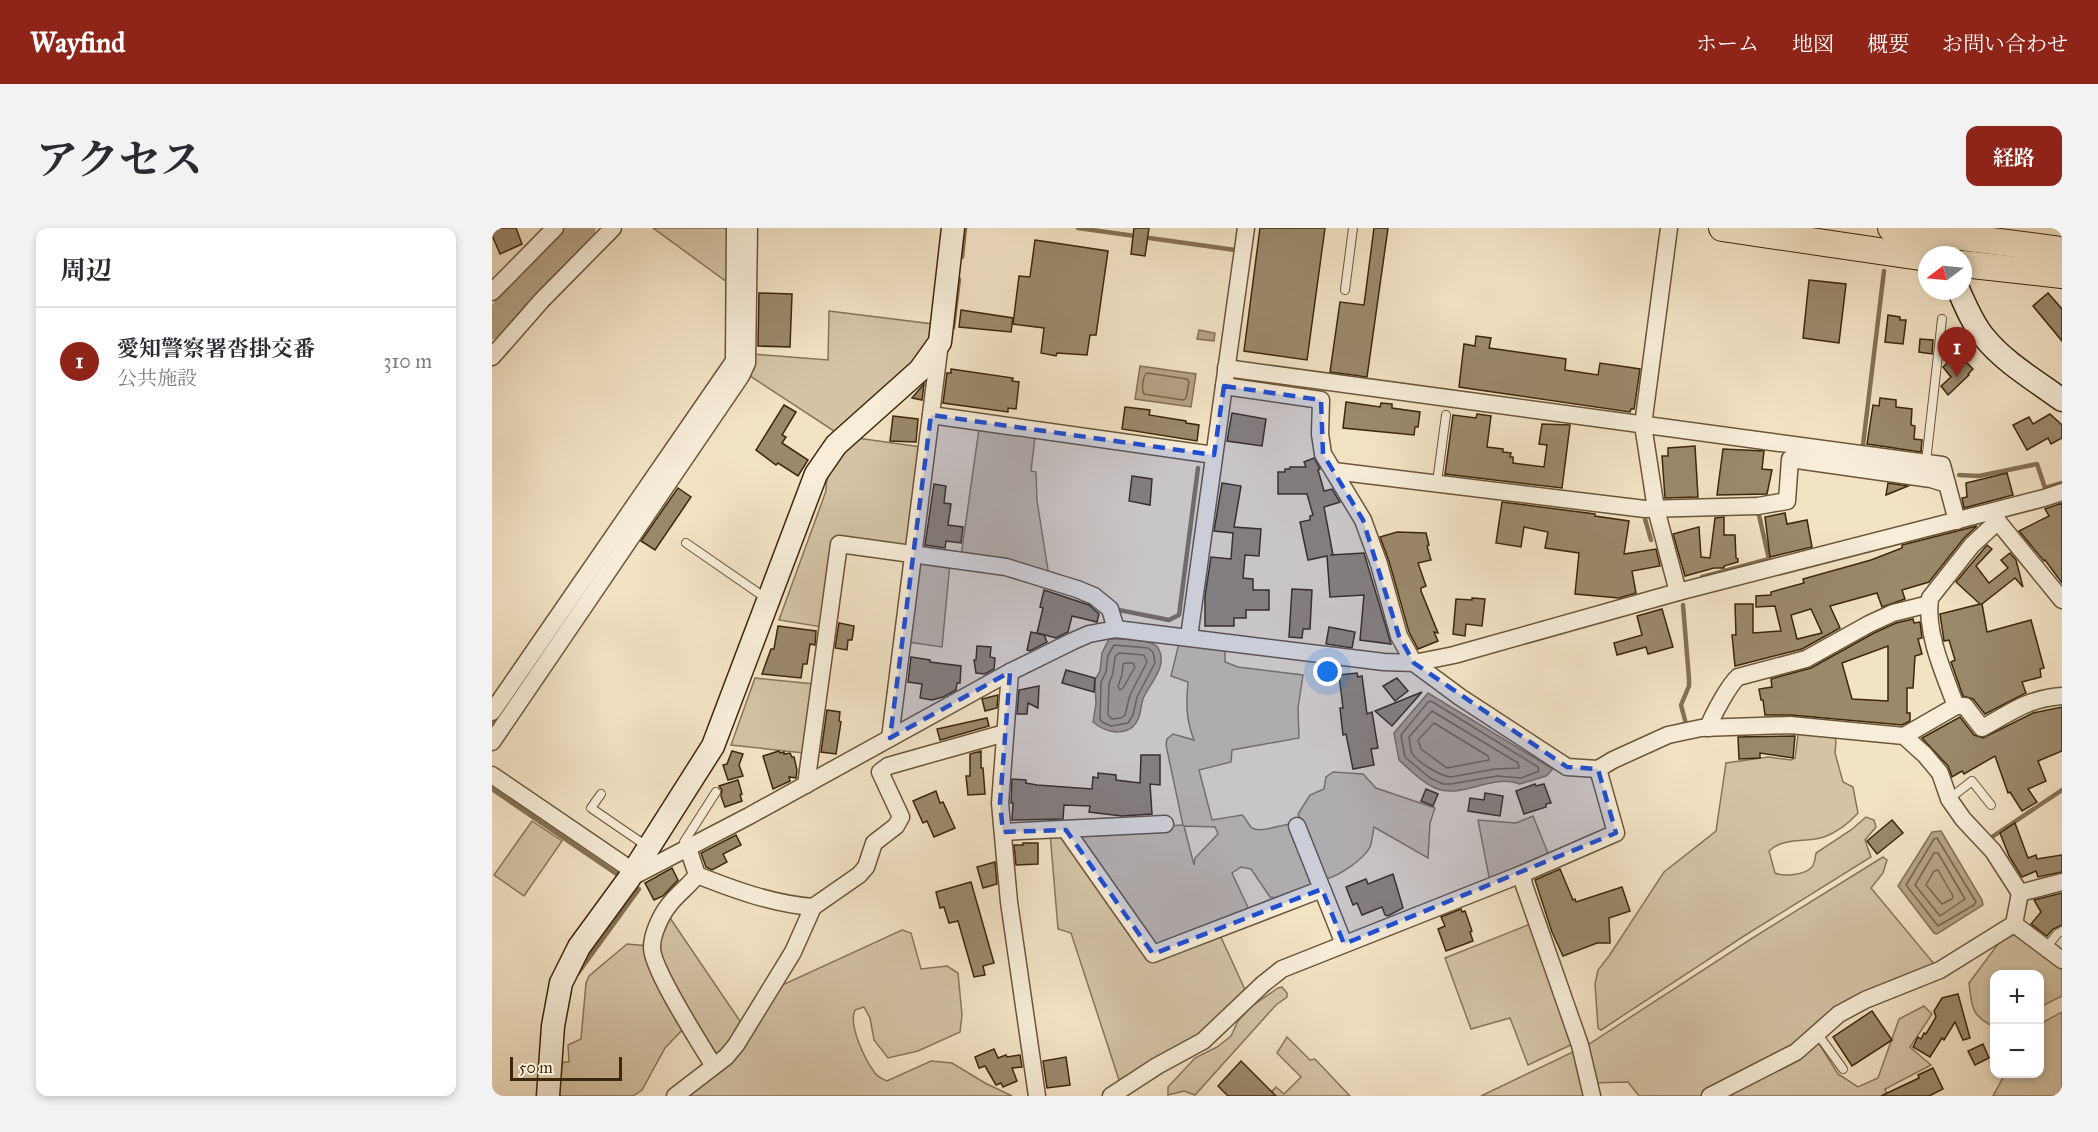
<!DOCTYPE html>
<html lang="ja">
<meta charset="utf-8">
<style>
body{margin:0;font-family:"IM FELL Great Primer","Noto Serif JP",serif;background:#f2f2f3;color:#2b2b33}
.controls{position:absolute;right:18px;bottom:18px;display:grid;overflow:hidden;border-radius:12px;box-shadow:0 3px 9px #0003}
.controls button{width:54px;height:54px;display:grid;place-items:center;padding:0;border:0;border-bottom:2px solid #e1e1e2;background:#fff;color:#2b2b33;font:30px sans-serif}
.compass{position:absolute;left:1426px;top:18px;width:54px;height:54px;border-radius:50%;background:#fff;box-shadow:0 3px 9px #0003;rotate:254deg}
.scale{position:absolute;left:18px;bottom:15px;width:112px;box-sizing:border-box;padding-left:6px;border:3px solid #3c2709;border-top:0;font-size:16px;line-height:21px;white-space:nowrap;color:#3c2709;-webkit-text-stroke:4px #f7edd9;paint-order:stroke}
.you{position:absolute;left:836px;top:444px;width:21px;height:21px;margin:-15px;border:4px solid #fff;border-radius:50%;background:#1a73e8;box-shadow:0 0 0 9px #1a73e833}
.badge{display:grid;place-items:center;width:39px;height:39px;border-radius:50%;background:#8f2418;color:#fff;font-size:20px;font-weight:700}
.pin{position:absolute;translate:-50% -50px;filter:drop-shadow(0 2px 3px #0008)}
.pin::after{content:'';position:absolute;top:32px;width:21px;height:18px;background:inherit;clip-path:polygon(0 0,100% 0,50% 100%)}
.list{margin:0;padding:0;list-style:none}
h2{display:flex;justify-content:space-between;align-items:center;height:78px;margin:0;padding:0 24px;font-size:26px}
h2 small{font-size:20px;font-weight:400;color:#7c7c81}
.list li{display:grid;grid-template-columns:39px 1fr auto;gap:18px;align-items:center;box-sizing:border-box;height:108px;padding:0 24px;border-top:2px solid #e1e1e2}
.list b{display:block;font-size:22px;white-space:nowrap}
.list p{margin:0;font-size:20px;white-space:nowrap;color:#7c7c81}
.list em{font-size:20px;font-style:normal;color:#7c7c81}
.map{position:relative;flex:none;width:1570px;height:868px;overflow:hidden;border-radius:12px}
header{display:flex;align-items:center;gap:36px;box-sizing:border-box;height:84px;padding:0 30px;background:#8f2418;color:#fff}
header strong{font-size:28px}
nav{display:flex;gap:33px;margin-inline-start:auto;font-size:21px}
.intro{display:flex;align-items:center;justify-content:space-between;box-sizing:border-box;height:144px;padding:0 36px}
h1{margin:0;font-size:42px}
.button{padding:15px 27px;border-radius:12px;background:#8f2418;color:#fff;font-size:21px;font-weight:700}
main{display:flex;gap:36px;padding:0 36px}
aside{flex:1;background:#fff;border-radius:12px;box-shadow:0 3px 9px #0003}
.map>svg:first-child{display:block}
</style>
<header>
<strong>Wayfind</strong>
<nav><a>ホーム</a><a>地図</a><a>概要</a><a>お問い合わせ</a></nav>
</header>
<div class="intro"><h1>アクセス</h1><a class="button">経路</a></div>
<main>
<aside>
<h2>周辺<small></small></h2>
<ul class="list">
<li><span class="badge">1</span><div><b>愛知警察署沓掛交番</b><p>公共施設</p></div><em>310 m</em></li>
</ul>
</aside>
<div class="map">
<svg width="1570" height="868" viewBox="0 0 1570 868">
<rect width="100%" height="100%" fill="#f3e3c5"/>
<filter id="stains"><feTurbulence type="fractalNoise" baseFrequency=".00333" numOctaves="4"/><feColorMatrix values="0 0 0 0 .2 0 0 0 0 .09 0 0 0 0 .02 0 0 0 .5 -.17"/></filter>
<radialGradient id="worn" r=".72"><stop offset=".6" stop-color="#630" stop-opacity="0"/><stop offset="1" stop-color="#630" stop-opacity=".3"/></radialGradient>
<g fill="#d4c3a5" stroke="#887557" stroke-width="1.5" fill-rule="evenodd">
<path d="M161 0H240L239 57Z"/>
<path d="M337 83 441 96 433 126 345 205 258 148 261 126 336 132Z"/>
<path d="M487 201 543 209 539 243 544 244 545 273 556 342 555 347 469 328Z"/>
<path d="M365 210 429 219 415 321 341 311 330 399 287 392 334 263C333 240 350 225 365 210Z"/>
<path d="M425 331 458 335 450 419 416 414Z"/>
<path d="M687 415 733 419V434L746 439 811 447 806 480 807 510 740 522 739 534 707 542 720 592 750 587C755 591 755 595 759 599 766 606 788 597 798 596L824 656 787 670 778 669 759 641 749 639 740 645 759 686 665 721 581 604 691 597 674 517 675 511 681 506 702 512C694 492 694 475 696 454L679 448ZM692 598 723 599 726 606 703 630 702 637Z"/>
<path d="M263 450 322 456 312 525 239 517Z"/>
<path d="M1308 505 1342 506 1344 514 1343 525 1351 554 1361 559 1366 585C1356 596 1346 604 1332 609 1314 615 1291 609 1277 623L1283 645C1292 649 1313 647 1320 639 1323 635 1323 630 1324 625L1359 602 1374 589 1382 592 1384 599 1373 612 1379 629 1252 708 1109 802 1106 800 1103 756 1106 742 1117 728 1172 644 1224 603 1234 535 1276 529 1299 532 1303 530 1306 507Z"/>
<path d="M841 544 871 546 884 560 943 580 938 595 936 630 882 599C881 605 880 613 878 619 872 631 847 648 834 651L806 586 818 567 832 561 834 549Z"/>
<path d="M1041 588 1058 630 998 654 986 592 1024 595Z"/>
<path d="M40 593 70 613 32 668 2 647Z"/>
<path d="M558 605H574L657 728 727 705 755 766 713 807 629 858 579 705 566 701Z"/>
<path d="M1391 629 1395 632 1391 645 1379 660 1443 737 1299 819 1209 868H1147L1136 854 1100 855 1094 818 1259 711Z"/>
<path d="M176 687 252 799 225 831 167 737 165 708Z"/>
<path d="M1041 695 1083 815 1036 837 1018 790 979 801 953 730Z"/>
<path d="M410 702 419 705 429 741 455 738 466 745 470 787 468 804 426 823 396 830 382 812 378 790 372 779 363 782C356 797 373 832 383 845 386 849 391 851 395 853L439 833 460 835 493 855 520 868H191L288 758Z"/>
<path d="M1524 704 1570 738V768L1548 779V746H1502V799C1479 787 1480 780 1477 755L1509 712Z"/>
<path d="M135 716 157 718 195 797 173 820 150 862 141 868H66L70 836 72 834H77L76 817 89 811 94 755 97 748Z"/>
<path d="M790 759 795 765V769L784 777 703 867 692 863 676 867V859L703 830 725 819 739 808 746 793 760 778 786 760Z"/>
<path d="M1432 778 1440 786 1418 819 1439 837 1393 861 1396 868H1232L1326 814 1346 846 1366 859 1386 850 1407 791Z"/>
<path d="M1570 784V868H1501L1513 846H1548V796Z"/>
<path d="M795 809 818 832 823 831 858 868H776L784 859 792 866 809 849 785 825Z"/>
<path d="M1085 822 1097 868H989Z"/>
</g>
<g fill="#b5a385" stroke="#857153" stroke-width="1.5">
<path d="M707 102 723 105 722 113 705 111Z"/>
<path d="M648 138 704 146 699 179 643 171Z"/>
<path d="M617 411C628 411 660 410 666 420 677 438 657 456 651 471 649 477 649 483 647 489 639 510 615 506 601 494L604 476 603 452 608 443 610 425Z"/>
<path d="M936 465 1061 541 1054 548 1028 556C1002 546 974 568 949 562 934 558 919 543 907 532L902 505Z"/>
<path d="M1449 603 1490 672 1491 677 1445 706 1442 705 1406 658 1440 604Z"/>
</g>
<g fill="none" stroke-linecap="round" stroke-linejoin="round">
<g stroke="#786547" stroke-width="1.5">
<path d="M655 145 695 151 697 154 694 170 691 172 652 166C649 161 651 148 655 145Z"/>
<path d="M622 417 656 420 661 424 663 435 645 469 641 487 636 495 619 498 610 494 608 491 609 454 614 444 616 427Z"/>
<path d="M627 425 652 427 655 434 638 467 633 487 629 490 620 491 616 487 617 456 621 445 623 429Z"/>
<path d="M634 435H641L643 439 631 460 628 462 626 458 630 447 631 436Z"/>
<path d="M939 473 1046 539 1047 543 1029 550 1005 548 959 556H951L938 550 913 529 909 507 936 474Z"/>
<path d="M940 483 1026 535 1027 540 1003 541 959 549C948 548 925 534 920 525 918 521 918 514 917 509Z"/>
<path d="M942 495 996 528 997 532 955 540 929 521 926 512Z"/>
<path d="M1445 610 1484 674 1482 677 1446 698 1414 657 1442 611Z"/>
<path d="M1446 625 1473 671 1448 688 1423 657 1442 625Z"/>
<path d="M1446 642 1461 668 1460 671 1450 676 1434 657 1442 643Z"/>
</g>
<g stroke="#857153" stroke-width="4.5">
<path d="M586 0 743 22"/>
<path d="M470 29 473 0"/>
<path d="M461 100 467 51"/>
<path d="M1371 217 1392 43"/>
<path d="M1467 247 1487 248 1545 236 1553 260 1570 255"/>
<path d="M1153 291 1159 312"/>
<path d="M1210 349 1277 331 1266 283"/>
<path d="M627 382 677 392 687 387 706 240"/>
<path d="M1188 497 1194 496 1189 477 1197 458V451L1191 377"/>
<path d="M0 498 9 486"/>
<path d="M0 561 126 647"/>
<path d="M1500 609 1570 562"/>
<path d="M86 745 147 661"/>
</g>
<path stroke="#b5a385" stroke-width="27" d="M0 98 34 57 90 0"/>
</g>
<g fill="#9b896b" stroke="#3c2709" stroke-width="1.5" fill-rule="evenodd">
<path d="M0 0H24L30 16 8 26 0 7Z"/>
<path d="M642 0H657L653 28 639 26Z"/>
<path d="M768 0H833L815 132 752 123Z"/>
<path d="M882 0H896L875 149 838 144 848 74 872 77Z"/>
<path d="M543 12 616 23 604 107H598L595 127 565 125 564 128 549 125 552 100 521 96 527 48 538 49Z"/>
<path d="M1317 52 1354 56 1347 115 1311 110Z"/>
<path d="M267 65 300 66 298 119 266 118Z"/>
<path d="M1556 65 1570 81V113L1541 78Z"/>
<path d="M469 82 521 90 519 104 467 99Z"/>
<path d="M1396 87 1408 89V92H1414L1411 116 1393 114Z"/>
<path d="M984 108 999 110 997 120 1074 131 1073 142 1106 147 1108 135 1148 141 1142 181H1139L1138 184 967 159 972 116 983 118Z"/>
<path d="M1428 111 1441 112 1440 126 1427 124Z"/>
<path d="M1462 129 1468 136 1472 132 1481 141 1476 146 1477 147 1456 167 1449 158 1459 149 1451 139Z"/>
<path d="M459 141 521 150 520 153 527 154 524 181 516 180V184L451 175 455 145H459Z"/>
<path d="M432 156 430 172 420 170Z"/>
<path d="M1388 170 1404 172V179L1420 181 1419 197 1423 198 1422 211 1430 212 1429 224 1375 216 1381 177 1387 178Z"/>
<path d="M854 174 888 179 889 175 900 176V180L928 184 926 199H923L922 207 851 200Z"/>
<path d="M292 177 304 184 290 207 294 209 290 215 316 232 306 248 286 235 284 237 264 222Z"/>
<path d="M633 179 658 182 657 187 694 193V195L707 197 705 213 630 201Z"/>
<path d="M740 185 774 191 770 218 735 213Z"/>
<path d="M985 186 999 188 995 219 1011 221V224L1019 225 1018 229H1021V235L1052 239 1055 217 1047 216 1050 196 1078 197 1070 260 953 246 961 187 984 190Z"/>
<path d="M1558 186 1570 197V210L1559 216 1556 210 1535 222 1521 197 1537 189 1541 196Z"/>
<path d="M401 188 426 191 424 214 398 213Z"/>
<path d="M1203 218 1206 269 1173 270 1170 228H1176V220Z"/>
<path d="M1231 221 1272 223 1270 241 1280 242 1275 266 1225 267Z"/>
<path d="M822 230 828 241 826 242 832 263 840 261 848 274 832 279 841 327H838L872 325 899 416 868 412 872 367 838 369 835 328 816 332 808 294 818 292V288L821 287 815 266H786V244H793V241H798V239H814L812 234Z"/>
<path d="M1515 245 1521 267 1472 280 1470 270 1475 269 1474 255Z"/>
<path d="M640 248 660 251 658 277 637 273Z"/>
<path d="M730 255 749 258 742 299 769 301 767 328 753 327 751 350 761 351V362H777V382H754V390H742V398H713V368L719 329 739 331 741 305 722 303Z"/>
<path d="M1396 255 1416 258 1394 267Z"/>
<path d="M442 256 454 258 452 275 459 276 456 297 471 299 469 315 454 313 453 320 433 317Z"/>
<path d="M186 260 199 269 163 322 149 313Z"/>
<path d="M1010 274 1103 286V288L1137 293 1132 326 1164 321 1168 338 1140 343 1144 365 1127 370 1083 366 1087 325 1053 320 1056 304 1032 299 1029 319 1004 315Z"/>
<path d="M1570 275V355L1553 332 1552 333 1527 303 1557 288 1553 281Z"/>
<path d="M1293 285 1295 296 1315 292 1320 319 1278 329 1273 289Z"/>
<path d="M1232 289V307H1243L1244 330 1246 331V334L1232 338V340H1222L1193 348 1181 306 1207 299 1209 329 1218 330 1223 290Z"/>
<path d="M1485 298 1472 310 1437 354 1410 362 1413 371 1390 379 1385 365 1338 378 1348 400 1310 421 1243 438 1240 407H1244L1243 376H1261V405L1289 403 1283 378 1264 379V368L1279 367V364L1312 355 1311 351 1379 332 1410 320V317ZM1319 381 1330 405 1305 411 1299 387Z"/>
<path d="M905 304 934 305 937 317 935 318 939 332 926 335 934 358 929 360V363L946 405 942 404 946 413 926 421 917 404 897 333 888 309Z"/>
<path d="M1495 317 1500 321 1484 338 1497 355 1516 340 1509 332 1518 325 1524 332 1531 359 1523 350 1490 376 1495 404 1539 392 1552 440 1548 441 1549 449 1530 454 1534 465 1493 486 1481 471 1471 468 1459 434 1463 432 1457 412 1452 413 1448 386 1488 376 1464 354Z"/>
<path d="M800 361 820 362 818 401H811L810 410 797 409Z"/>
<path d="M552 362 597 377 607 386 605 394 580 388 576 404 564 410 545 405 551 380 548 379Z"/>
<path d="M980 370 993 371 990 398 974 396 973 408 961 406 964 371 980 372Z"/>
<path d="M1170 381 1181 419 1156 426 1154 419 1125 427 1122 415 1150 407 1145 388Z"/>
<path d="M1421 391 1422 395 1428 394 1430 410 1426 411 1430 426 1423 428 1421 460H1415V485H1418V493L1410 497 1299 487H1273L1271 472H1269L1267 461 1280 459 1279 451 1319 440 1382 405 1404 395ZM1396 418V473L1360 471 1350 435Z"/>
<path d="M347 395 362 398 360 412H356L355 422 343 420Z"/>
<path d="M286 398 324 403 323 417 318 416 315 436H311L309 450 270 446 279 421H282Z"/>
<path d="M837 399 863 404 860 420 834 416Z"/>
<path d="M539 404 552 407 555 414 538 423 535 422Z"/>
<path d="M485 418 499 419 498 429 503 430 502 441 493 446 484 445 482 432H484Z"/>
<path d="M419 429 438 432V434L469 438 468 455H465L464 462 451 469 440 472 428 470 430 456 416 454Z"/>
<path d="M574 442 603 450 602 464 570 455Z"/>
<path d="M865 445 866 449 870 448 875 486 880 484 886 520 879 521 882 537 861 541 854 506 851 507 848 480H851L847 447Z"/>
<path d="M905 450 916 463 903 473 891 458Z"/>
<path d="M547 458 546 480 536 475 535 486H525L527 462Z"/>
<path d="M930 464 900 498 883 483Z"/>
<path d="M506 467 505 480 493 483 490 471Z"/>
<path d="M1570 479V523L1546 533 1554 553 1536 561 1545 574 1530 583 1518 564 1516 565 1503 528 1472 546 1470 543 1460 549 1456 538 1430 510 1468 489 1482 507 1491 510 1541 485Z"/>
<path d="M335 482 348 484 347 493 349 494 344 526 329 524Z"/>
<path d="M495 490 497 498 448 512 445 501Z"/>
<path d="M1303 508 1301 530 1268 525V530L1247 531 1246 509Z"/>
<path d="M240 523 251 526 247 537 251 548 236 552 231 537 235 536Z"/>
<path d="M287 523 288 525 292 524V526L298 525 300 529H302L305 542 304 550 297 549 298 553 281 561 271 528Z"/>
<path d="M489 523V540H491L493 566 476 567 474 548H478V526Z"/>
<path d="M649 527H668V557L658 556 660 586 630 588 597 584 598 578 572 577 571 591 520 592 521 575H519L520 551 534 552V555L545 557 600 561 601 549 606 550V545L624 547V552L648 555Z"/>
<path d="M246 552 250 566 248 567 250 573 233 579 229 568 230 562 227 558Z"/>
<path d="M1043 556 1044 558 1052 556 1059 575 1054 576V579L1032 586 1024 563Z"/>
<path d="M934 561 946 566 941 578 929 573Z"/>
<path d="M444 563 448 575 451 574 463 600 442 609 435 593 431 595 421 573Z"/>
<path d="M993 565 1011 568 1008 588 976 583 978 570 992 572Z"/>
<path d="M1400 592 1411 605 1385 626 1375 613Z"/>
<path d="M1523 595 1536 630 1544 627 1545 631 1570 627V644L1546 649 1544 643 1530 649 1517 628 1508 605Z"/>
<path d="M244 607 249 617 231 626 235 634 220 642 214 639 209 625Z"/>
<path d="M531 615H546V636L524 637 522 617H531Z"/>
<path d="M503 634 505 656 491 660 485 639Z"/>
<path d="M180 640 186 652 171 668 162 672 153 655Z"/>
<path d="M1068 641 1081 672 1083 671 1084 674 1130 659 1138 683 1117 690 1118 715H1105L1071 728 1060 704 1043 652Z"/>
<path d="M901 646 911 680 896 688 893 687 890 679 870 687 865 675 861 677 854 659 874 651 876 656Z"/>
<path d="M479 654 502 735 491 738 493 747 482 749 466 693 457 695 452 679 448 680 444 664Z"/>
<path d="M1570 665V697L1561 701 1555 708 1539 696 1549 684 1542 672Z"/>
<path d="M969 681 970 684 973 683 980 703 978 704 981 713 954 723 946 701 953 698 949 689Z"/>
<path d="M1466 766 1478 810 1471 812 1463 794 1452 812 1450 810 1438 829 1421 819 1426 809 1429 811 1432 805 1434 806 1444 789 1442 783 1450 770Z"/>
<path d="M1380 783 1400 812 1360 838 1341 809Z"/>
<path d="M1491 816 1497 830 1483 837 1476 823Z"/>
<path d="M502 821 506 830 514 827 515 829 528 827 530 839 520 840 525 853 511 859 509 855 504 857 493 838 487 840 483 829Z"/>
<path d="M574 829 578 857 555 860 551 833Z"/>
<path d="M749 833 784 868H736L726 858Z"/>
<path d="M1441 840 1451 861 1437 868H1389L1427 850 1426 847Z"/>
</g>
<g fill="none" stroke-linecap="round" stroke-linejoin="round">
<defs>
<g id="lane">
<path d="M853 62 861 0"/>
<path d="M1434 234 1450 91"/>
<path d="M945 254 954 187"/>
<path d="M194 315 275 371"/>
<path d="M109 566 99 580 156 619"/>
<path d="M1457 571 1480 553 1499 577"/>
<path d="M195 619 192 614 224 564"/>
<path d="M1554 720 1565 706 1570 703"/>
<path d="M1325 805 1351 841"/>
</g>
<g id="street">
<path d="M1177 0 1151 197 1164 281 1186 364"/>
<path d="M0 64 63 0"/>
<path d="M0 129 50 72 121 0"/>
<path d="M734 140 1450 237 1465 293"/>
<path d="M732 158 829 172 828 206 831 226 871 292 887 336 907 408 922 435 968 469 1075 539 1106 541 1121 532 1176 507 1209 500 1298 497 1412 508 1433 527 1448 545 1457 571 1471 591 1501 623 1528 665 1522 696 1448 742 1373 772 1347 786 1304 824 1218 868"/>
<path d="M439 187 722 227"/>
<path d="M842 243 1153 281 1266 278 1295 273 1298 231 1439 251 1455 256"/>
<path d="M1499 285 1570 372"/>
<path d="M697 409 754 0"/>
<path d="M518 444 508 575 517 674 545 868"/>
<path d="M1464 478H1473L1490 500C1520 484 1534 471 1570 468"/>
<path d="M0 484 242 133 243 0"/>
<path d="M1216 500C1220 488 1237 457 1246 449L1314 431 1377 396 1401 385 1437 376"/>
<path d="M1412 508 1464 478C1452 446 1433 404 1438 370L1480 317 1506 293"/>
<path d="M398 510 448 115"/>
<path d="M0 514 249 148 255 135 257 0"/>
<path d="M0 547 141 643"/>
<path d="M314 557 347 316 514 339 585 361 602 368 618 381 624 401"/>
<path d="M805 598 852 716"/>
<path d="M574 602 661 726 830 661"/>
<path d="M511 604 673 596"/>
<path d="M196 620 205 647C243 662 281 676 321 679L367 647 374 639 382 615 404 598 409 589 388 544 396 538 513 505"/>
<path d="M1030 646 1032 657 1088 817 1100 868"/>
<path d="M205 647C197 658 185 666 177 677 169 687 160 706 160 719 159 740 208 815 221 837"/>
<path d="M136 651 257 588 518 444 581 413 597 406 624 401 892 434 922 435 962 427 1186 364 1552 270 1570 264"/>
<path d="M1528 665 1570 654"/>
<path d="M1522 696 1570 732"/>
<path d="M183 868 234 829 244 817 301 724 321 679"/>
<path d="M619 868 665 838 711 813 771 756 790 741 1030 646 1124 605 1106 541"/>
</g>
<g id="secondary">
<path d="M1438 0 1451 27"/>
<path d="M1467 63C1474 79 1481 96 1492 109 1513 135 1543 152 1570 172"/>
<path d="M56 868 61 798 69 755 87 719 136 652 221 518 324 246 344 217 428 142 448 114 461 0"/>
</g>
<g id="primary">
<path d="M1230 0 1435 30"/>
<path d="M1399 0 1570 22"/>
<path d="M1471 36 1570 47"/>
</g>
</defs>
<use href="#lane" stroke="#6a5638" stroke-width="10"/>
<use href="#street" stroke="#6a5638" stroke-width="19"/>
<use href="#secondary" stroke="#3c2709" stroke-width="25"/>
<use href="#primary" stroke="#3c2709" stroke-width="28"/>
<use href="#lane" stroke="#f7edd9" stroke-width="8"/>
<use href="#street" stroke="#f7edd9" stroke-width="16"/>
<use href="#secondary" stroke="#f7edd9" stroke-width="22"/>
<use href="#primary" stroke="#f3e3c5" stroke-width="26"/>
</g>
<path fill="#1d4ed8" fill-opacity="0.2" stroke="#1d4ed8" stroke-width="4.5" stroke-dasharray="12 8" stroke-linejoin="round" d="M732 158 829 172 831 226 871 292 907 408 922 435 1075 539 1106 541 1124 605 852 716 830 661 661 726 574 602 511 604 508 575 518 444 398 510 439 187 722 227Z"/>
<rect width="100%" height="100%" filter="url(#stains)"/>
<rect width="100%" height="100%" fill="url(#worn)"/>
</svg>
<div class="controls">
<button>+</button>
<button>−</button>
</div>
<svg class="compass" viewBox="-18 -18 36 36"><path d="M0-13l5 13h-10z" fill="#e53935"/><path d="M0 13l5-13h-10z" fill="#7c7c81"/></svg>
<div class="scale">50 m</div>
<div class="you"></div>
<div class="pin badge" style="left:1465px;top:149px">1</div>
</div>
</main>
